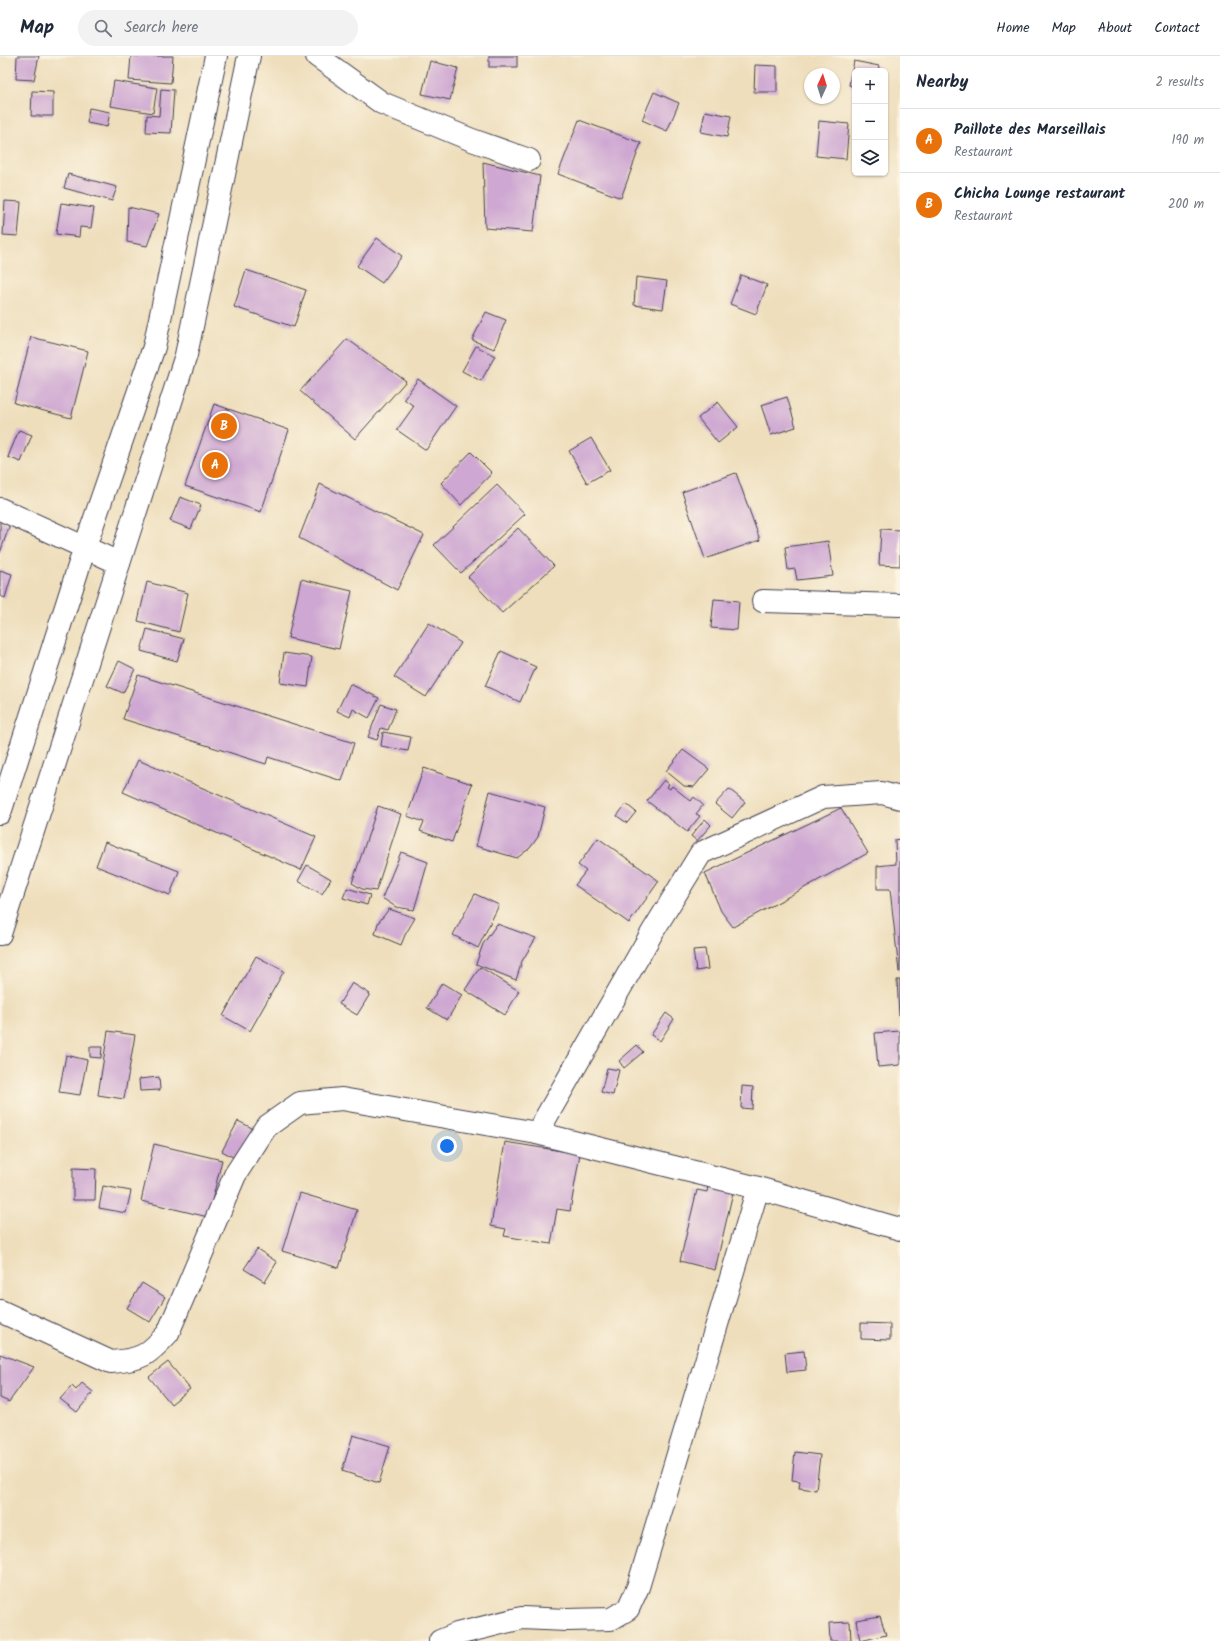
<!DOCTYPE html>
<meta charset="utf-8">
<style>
body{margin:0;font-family:Kalam,sans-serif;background:#f2f2f3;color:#1f2937}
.controls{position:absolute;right:12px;top:12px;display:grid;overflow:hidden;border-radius:6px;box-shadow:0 1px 3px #0004}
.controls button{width:36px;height:36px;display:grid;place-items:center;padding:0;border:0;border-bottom:1px solid #e0e1e3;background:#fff;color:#1f2937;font:20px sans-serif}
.compass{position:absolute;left:804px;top:12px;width:36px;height:36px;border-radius:50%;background:#fff;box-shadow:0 1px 3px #0004;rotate:4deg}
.you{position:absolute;left:447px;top:1090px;width:14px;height:14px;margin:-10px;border:3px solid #fff;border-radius:50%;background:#1a73e8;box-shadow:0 0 0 6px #1a73e833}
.badge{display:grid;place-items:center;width:26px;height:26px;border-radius:50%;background:#db2777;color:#fff;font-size:13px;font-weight:700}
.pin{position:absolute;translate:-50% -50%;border:2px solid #fff;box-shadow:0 1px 4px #0006}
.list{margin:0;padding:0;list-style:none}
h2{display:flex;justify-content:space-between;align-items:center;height:52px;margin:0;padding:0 16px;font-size:17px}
h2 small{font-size:13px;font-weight:400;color:#747a83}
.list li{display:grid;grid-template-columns:26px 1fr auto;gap:12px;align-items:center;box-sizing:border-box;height:64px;padding:0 16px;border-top:1px solid #e0e1e3}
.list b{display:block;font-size:15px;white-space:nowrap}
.list p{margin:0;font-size:13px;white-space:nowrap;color:#747a83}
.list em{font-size:13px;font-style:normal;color:#747a83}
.icon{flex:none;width:22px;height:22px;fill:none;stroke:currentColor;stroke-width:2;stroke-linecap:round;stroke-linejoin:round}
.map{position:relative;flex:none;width:900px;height:1585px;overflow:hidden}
header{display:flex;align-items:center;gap:24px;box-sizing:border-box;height:56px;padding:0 20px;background:#fff;border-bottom:1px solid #e0e1e3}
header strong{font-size:19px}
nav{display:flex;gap:22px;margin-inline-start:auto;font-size:14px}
.search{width:280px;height:36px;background:#f2f2f3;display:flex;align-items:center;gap:10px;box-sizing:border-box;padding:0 14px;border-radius:22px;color:#747a83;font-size:15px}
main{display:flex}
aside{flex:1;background:#fff}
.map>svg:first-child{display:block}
</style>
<header>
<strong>Map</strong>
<div class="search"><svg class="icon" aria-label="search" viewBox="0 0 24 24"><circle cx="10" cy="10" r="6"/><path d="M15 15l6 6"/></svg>Search here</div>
<nav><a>Home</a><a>Map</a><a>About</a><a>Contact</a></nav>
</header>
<main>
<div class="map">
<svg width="900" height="1585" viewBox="0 0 900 1585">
<rect width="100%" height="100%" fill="#fcf5e5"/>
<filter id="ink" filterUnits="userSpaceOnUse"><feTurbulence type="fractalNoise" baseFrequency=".025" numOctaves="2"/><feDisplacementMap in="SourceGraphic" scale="8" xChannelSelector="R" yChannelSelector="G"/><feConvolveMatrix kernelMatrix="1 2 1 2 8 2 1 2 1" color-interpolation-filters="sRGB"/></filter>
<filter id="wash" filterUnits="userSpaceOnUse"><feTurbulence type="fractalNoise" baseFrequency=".012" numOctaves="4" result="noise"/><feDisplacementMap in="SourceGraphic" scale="16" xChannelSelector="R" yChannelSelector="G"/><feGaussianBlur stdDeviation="0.9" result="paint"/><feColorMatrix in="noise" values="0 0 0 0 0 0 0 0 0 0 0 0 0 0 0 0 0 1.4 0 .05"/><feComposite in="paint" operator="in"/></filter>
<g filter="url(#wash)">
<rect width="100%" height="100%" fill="#eedebc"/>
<g id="blocks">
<g fill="#cea7d2">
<path d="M17 0H39L34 24 16 23Z"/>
<path d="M131 0H173L171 27 129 24Z"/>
<rect x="489" y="0" width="28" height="11"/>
<path d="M430 5 458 12 450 44 422 38Z"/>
<path d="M854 5 879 10 878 15H855V31L849 29Z"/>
<path d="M755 9 777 10V36H754Z"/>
<path d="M114 25 157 32 153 57 110 50Z"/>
<path d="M161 33 174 34 171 77 146 76 147 59 159 60Z"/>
<path d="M32 35 53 36V60H31Z"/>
<path d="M654 36 679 47 667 75 642 64Z"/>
<path d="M89 52 110 56 107 71 87 67Z"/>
<path d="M705 55 731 60 727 81 701 76Z"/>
<path d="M579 64 641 87 621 142 558 118Z"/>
<path d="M819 65 849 68 846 103 816 100Z"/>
<path d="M483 106 540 120 533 176 485 172Z"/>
<path d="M68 118 117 131 112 145 64 132Z"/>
<path d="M5 145 21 146 18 180 3 179Z"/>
<path d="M61 147 94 152 91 172 80 171 79 181 56 178Z"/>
<path d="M128 151 159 158 147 190 127 186Z"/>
<path d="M377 182 402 200 382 227 357 210Z"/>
<path d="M246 214 306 234 294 271 234 251Z"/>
<path d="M741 219 767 229 756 258 730 248Z"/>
<path d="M636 221 667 225 663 253 634 249Z"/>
<path d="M486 256 506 264 494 293 472 284Z"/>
<path d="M31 281 88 295 71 362 14 347Z"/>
<path d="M347 283 406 325 355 383 300 335Z"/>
<path d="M476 290 495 300 481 325 462 315Z"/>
<path d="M418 323 456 350 426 394 397 374 414 350 404 343Z"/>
<path d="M787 341 796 371 771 379 761 349Z"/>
<path d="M718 346 738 371 718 387 698 362Z"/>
<path d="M214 348 289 374 261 456 185 430Z"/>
<path d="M19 374 32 379 21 406 8 401Z"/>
<path d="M591 382 610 414 587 427 569 395Z"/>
<path d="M471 396 492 417 461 449 441 427Z"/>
<path d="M736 417 760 484 705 503 682 436Z"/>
<path d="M320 428 424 479 397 534 299 482Z"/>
<path d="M497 429 525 458 461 517 434 489Z"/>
<path d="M180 441 201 449 191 473 170 465Z"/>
<path d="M0 465 10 468 0 497Z"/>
<path d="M518 472 554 510 502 557 468 521Z"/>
<path d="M881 473 900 474V510L879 509Z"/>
<path d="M828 485 833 520 797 524 795 513 788 514 785 491Z"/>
<path d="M0 514 12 518 5 542 0 540Z"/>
<path d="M301 523 352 535 339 593 288 582Z"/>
<path d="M147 526 188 537 179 576 138 565Z"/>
<path d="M714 543 739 545 737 574 711 572Z"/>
<path d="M429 567 461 587 426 641 394 621Z"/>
<path d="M147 573 184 583 177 605 141 595Z"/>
<path d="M501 595 536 611 520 646 485 630Z"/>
<path d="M284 597 312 601 308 631 280 627Z"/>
<path d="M119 605 135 613 123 637 107 630Z"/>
<path d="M138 619 354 687 342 725 268 701 266 708 123 663Z"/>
<path d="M350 628 379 642 369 662 353 653 350 661 337 655Z"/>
<path d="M381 648 396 653 388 674 381 672 377 684 368 681Z"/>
<path d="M383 676 411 681 408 695 381 690Z"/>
<path d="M683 694 709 713 694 731 684 730 666 715Z"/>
<path d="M138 704 316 781 301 814 123 736Z"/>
<path d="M424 712 472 728 452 786 420 775 424 766 407 760Z"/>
<path d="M664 724 669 728 667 731 670 733 672 730 691 745 694 741 703 749 696 758 700 760 687 776 647 745Z"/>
<path d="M729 733 745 746 732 762 715 748Z"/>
<path d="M490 735 545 751 538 781 530 792 517 802 476 790Z"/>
<path d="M626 748 636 756 627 767 617 760Z"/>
<path d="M378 750 401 758 376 835 362 833 352 827Z"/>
<path d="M841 752 868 797 733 871 721 855 705 817Z"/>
<path d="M705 763 711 769 697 785 691 780Z"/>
<path d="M598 782 659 825 629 867 575 829 586 815 578 809Z"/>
<path d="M900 783V916H899L890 833H877V810L896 808 895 784Z"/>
<path d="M105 786 179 815 170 839 96 810Z"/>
<path d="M401 796 428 806 414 854 396 851 382 842Z"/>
<path d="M307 809 331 823 322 838 298 825Z"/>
<path d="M347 832 370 839 367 849 343 842Z"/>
<path d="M475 838 499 849 478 892 453 879Z"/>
<path d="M389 853 415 862 405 879 401 889 375 878 378 867Z"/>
<path d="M497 868 536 882 522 905 516 924 476 908 483 888Z"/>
<path d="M705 893 708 913 696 915 693 894Z"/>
<path d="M256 900 284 915 250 975 223 960Z"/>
<path d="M480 911 519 935 505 959 465 934Z"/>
<path d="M897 924H900V959H899Z"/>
<path d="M352 927 370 938 357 959 339 948Z"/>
<path d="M442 927 462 939 447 964 427 952Z"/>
<path d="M666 957 674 963 660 985 651 979Z"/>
<path d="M108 975 135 979 124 1043 98 1039Z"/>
<path d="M900 975V1009L878 1011 875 977Z"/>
<path d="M637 989 643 996 624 1012 619 1005Z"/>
<path d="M90 991H102L101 1002 90 1001Z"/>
<path d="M66 999 87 1004 80 1039 59 1036Z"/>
<path d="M607 1012 619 1014 613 1039 601 1036Z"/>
<path d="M159 1021 160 1034 140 1035 139 1023Z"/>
<path d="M742 1030 753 1031 752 1053 741 1052Z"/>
<path d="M238 1065 256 1074 240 1105 222 1095Z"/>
<path d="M505 1086 580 1098 570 1155 557 1153 551 1188 504 1180 506 1173 491 1170Z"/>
<path d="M154 1088 222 1104 208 1161 141 1145Z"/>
<path d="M73 1112 96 1113 95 1144H73Z"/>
<path d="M103 1130 131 1135 126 1157 99 1152Z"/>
<path d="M708 1130 733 1136 715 1214 680 1205 697 1134 707 1136Z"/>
<path d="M300 1137 357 1154 339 1212 282 1195Z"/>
<path d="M257 1193 277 1206 265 1226 244 1213Z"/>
<path d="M142 1227 165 1241 150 1266 127 1252Z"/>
<path d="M861 1267 890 1268V1284L861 1283Z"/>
<path d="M804 1295 806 1314 787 1316 785 1297Z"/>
<path d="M0 1298 34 1311 9 1346 0 1342Z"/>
<path d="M168 1306 190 1333 171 1348 149 1321Z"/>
<path d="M82 1327 93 1336 77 1356 60 1343 72 1330 76 1334Z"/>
<path d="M353 1379 390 1390 379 1427 342 1415Z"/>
<path d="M795 1396 820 1399 816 1434 799 1432 800 1425 792 1424Z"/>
<path d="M880 1560 886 1579 860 1585 856 1564Z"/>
<path d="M850 1566 851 1585H830L829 1567Z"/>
</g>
</g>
</g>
<g filter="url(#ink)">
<use href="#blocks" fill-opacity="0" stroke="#413e4e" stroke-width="1"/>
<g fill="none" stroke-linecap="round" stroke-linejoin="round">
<defs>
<g id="minor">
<path d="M317 0 382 47 472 84 529 104"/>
<path d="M0 453 119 507"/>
<path d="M763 545 900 549"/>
<path d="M537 1077 653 875 701 797 823 741 882 737 900 742"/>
<path d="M0 1255 111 1306C142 1304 148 1299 168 1277L235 1119 266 1071 300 1047 342 1043 537 1077 758 1132 900 1173"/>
<path d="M440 1585 457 1578 522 1562 567 1564 611 1563 628 1553 638 1531 758 1132"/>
</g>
<g id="major">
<path d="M0 757 85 491 154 291 216 0"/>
<path d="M0 878 186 299 249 0"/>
</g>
</defs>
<use href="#minor" stroke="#413e4e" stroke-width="24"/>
<use href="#major" stroke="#413e4e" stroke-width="24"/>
<use href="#minor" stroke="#fff" stroke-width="22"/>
<use href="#major" stroke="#fff" stroke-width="22"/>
</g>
</g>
</svg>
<div class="controls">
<button>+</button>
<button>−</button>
<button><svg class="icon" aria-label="layers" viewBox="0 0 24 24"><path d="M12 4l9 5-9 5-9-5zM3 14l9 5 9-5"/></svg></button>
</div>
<svg class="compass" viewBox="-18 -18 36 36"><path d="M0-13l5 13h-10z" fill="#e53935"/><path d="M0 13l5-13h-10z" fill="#747a83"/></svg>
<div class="you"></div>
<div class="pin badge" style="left:215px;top:409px;background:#e8710a">A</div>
<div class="pin badge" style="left:224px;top:370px;background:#e8710a">B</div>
</div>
<aside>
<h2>Nearby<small>2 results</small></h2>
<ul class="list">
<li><span class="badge" style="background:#e8710a">A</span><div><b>Paillote des Marseillais</b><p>Restaurant</p></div><em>190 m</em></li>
<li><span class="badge" style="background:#e8710a">B</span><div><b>Chicha Lounge restaurant</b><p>Restaurant</p></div><em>200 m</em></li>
</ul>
</aside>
</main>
